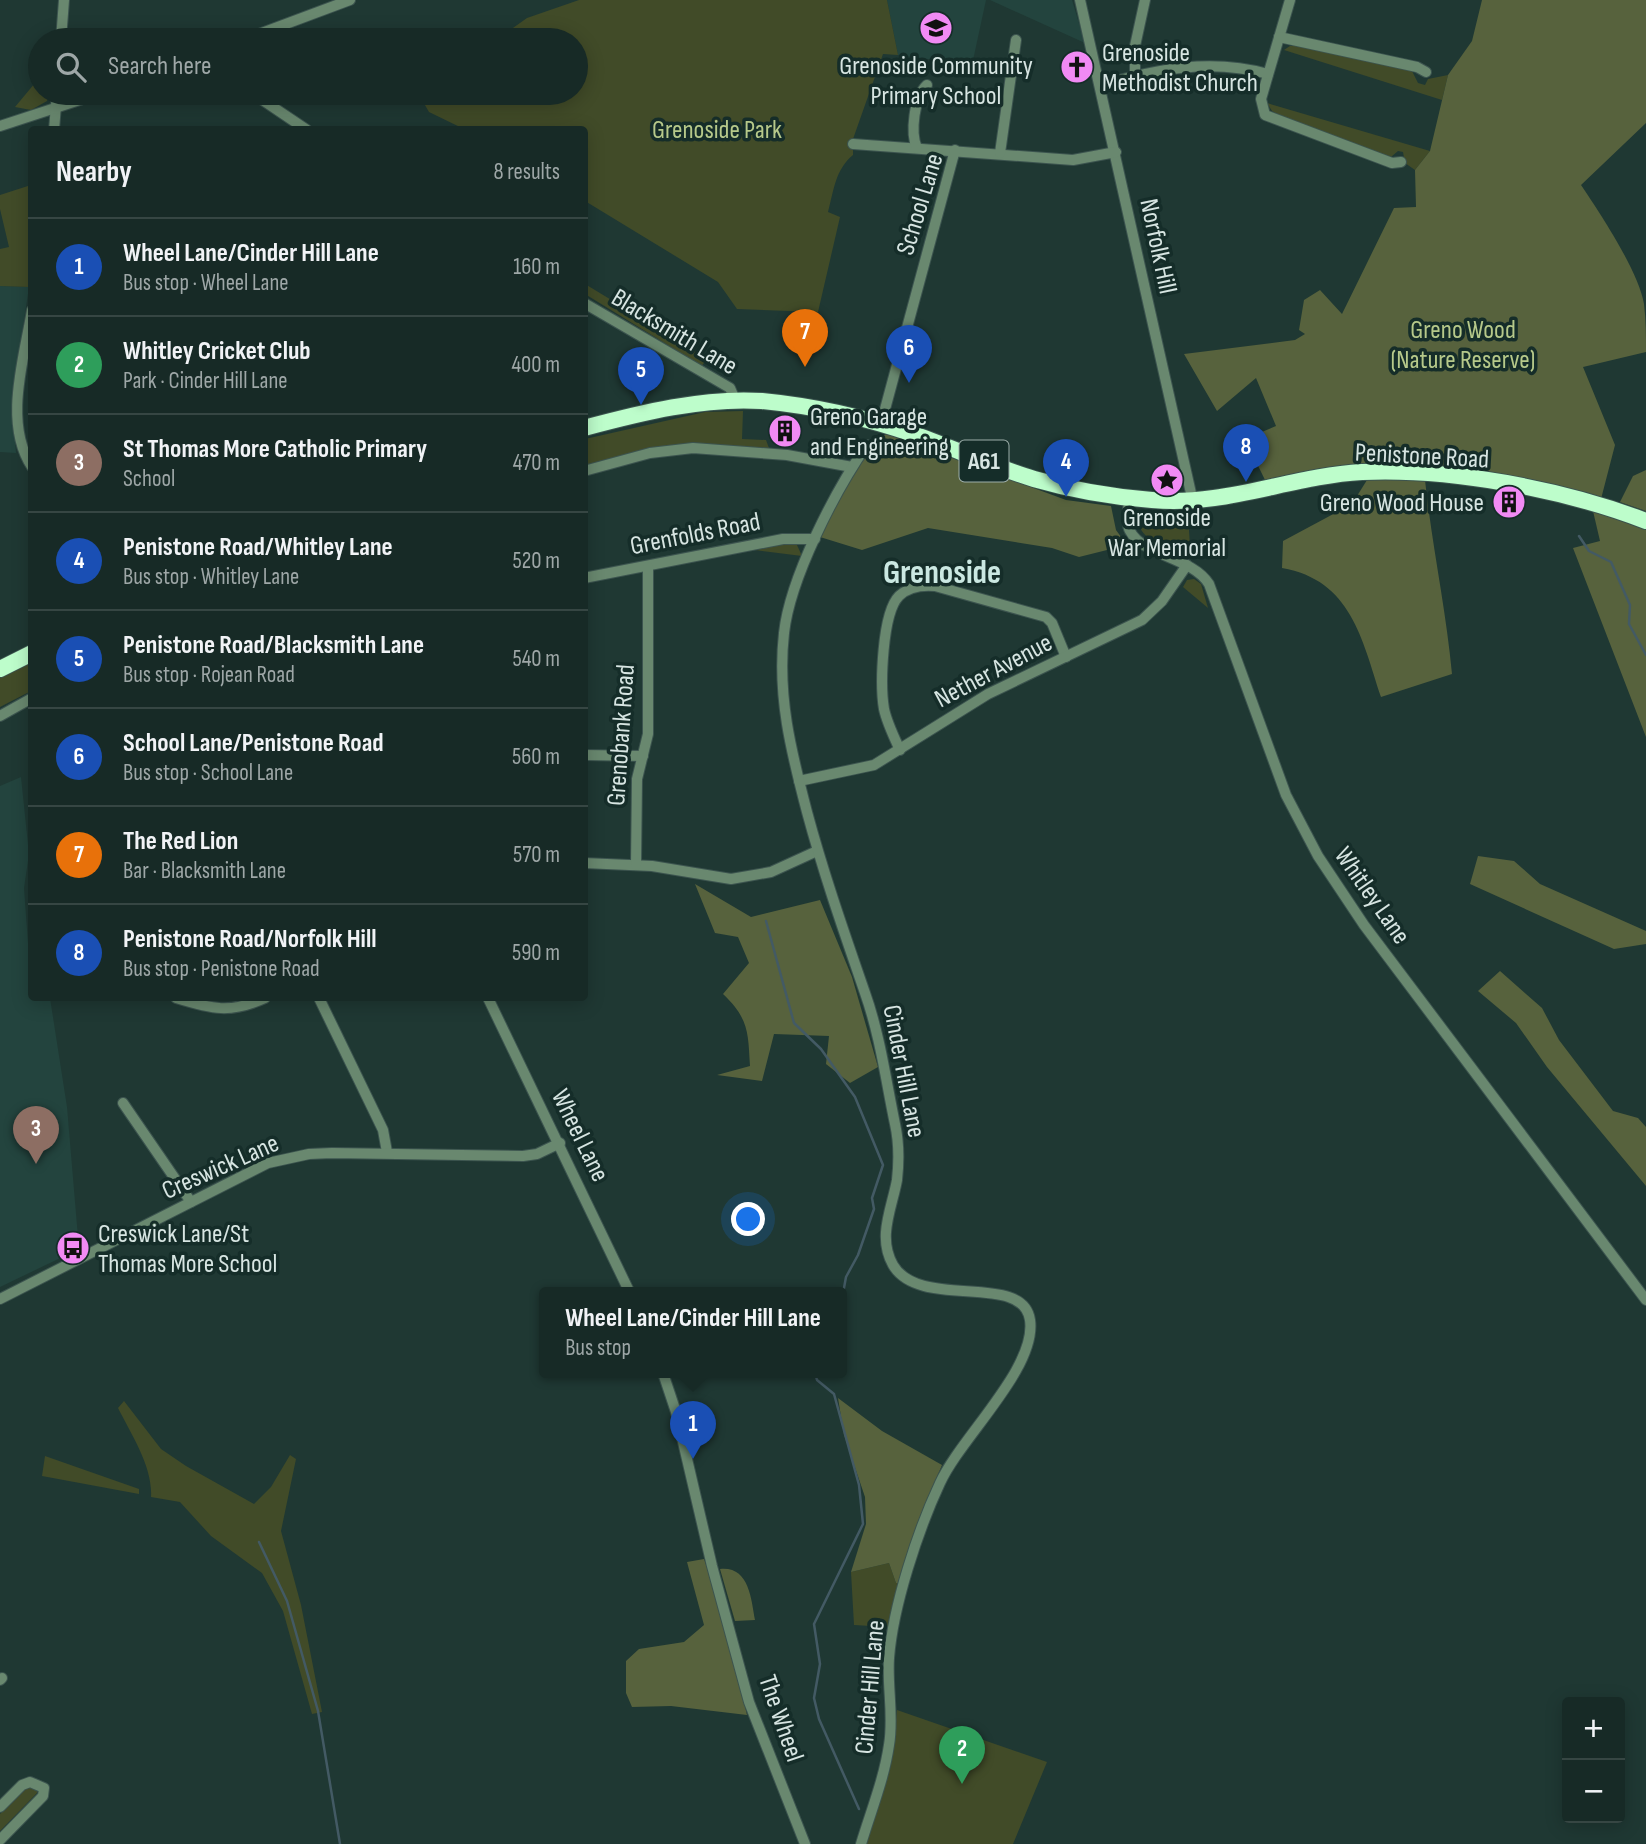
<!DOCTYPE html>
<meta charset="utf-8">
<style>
body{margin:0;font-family:"Sofia Sans Condensed",sans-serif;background:#20322e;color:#f1f3f6}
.controls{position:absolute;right:21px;bottom:21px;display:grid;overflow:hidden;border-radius:7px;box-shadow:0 4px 18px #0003}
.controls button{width:63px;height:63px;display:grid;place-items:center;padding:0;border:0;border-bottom:2px solid #364643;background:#172a26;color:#f1f3f6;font:35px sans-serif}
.you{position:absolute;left:749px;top:1220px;width:24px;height:24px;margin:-18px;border:5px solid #fff;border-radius:50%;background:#1a73e8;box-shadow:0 0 0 10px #1a73e833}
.badge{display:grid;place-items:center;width:46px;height:46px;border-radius:50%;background:#f18af4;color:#fff;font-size:23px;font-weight:700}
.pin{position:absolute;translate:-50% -58px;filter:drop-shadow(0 2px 4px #0008)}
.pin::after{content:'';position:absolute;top:37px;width:24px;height:21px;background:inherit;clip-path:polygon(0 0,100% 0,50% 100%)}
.popup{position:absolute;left:539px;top:1287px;width:308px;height:91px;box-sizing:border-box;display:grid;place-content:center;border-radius:7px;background:#172a26;filter:drop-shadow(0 2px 5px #0005);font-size:23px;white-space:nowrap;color:#9ea7a7}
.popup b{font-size:26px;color:#f1f3f6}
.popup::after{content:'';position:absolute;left:50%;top:100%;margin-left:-14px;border:14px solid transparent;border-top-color:#172a26}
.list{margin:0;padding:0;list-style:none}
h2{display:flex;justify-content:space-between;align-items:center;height:91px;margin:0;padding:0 28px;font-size:30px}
h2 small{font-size:23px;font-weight:400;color:#9ea7a7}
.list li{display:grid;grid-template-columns:46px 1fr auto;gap:21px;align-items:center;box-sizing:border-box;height:98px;padding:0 28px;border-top:2px solid #364643}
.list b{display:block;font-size:26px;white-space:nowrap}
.list p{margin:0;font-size:23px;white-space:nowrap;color:#9ea7a7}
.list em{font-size:23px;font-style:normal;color:#9ea7a7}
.icon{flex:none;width:38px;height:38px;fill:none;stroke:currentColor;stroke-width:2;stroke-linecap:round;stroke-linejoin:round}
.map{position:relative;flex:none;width:1646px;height:1844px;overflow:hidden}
.search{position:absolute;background:#172a26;box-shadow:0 4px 18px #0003;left:28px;top:28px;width:560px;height:77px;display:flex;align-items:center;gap:18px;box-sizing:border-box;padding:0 24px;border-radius:38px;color:#9ea7a7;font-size:26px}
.panel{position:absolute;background:#172a26;box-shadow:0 4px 18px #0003;left:28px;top:126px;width:560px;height:875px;border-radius:7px}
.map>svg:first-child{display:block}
</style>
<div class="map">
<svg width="1646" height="1844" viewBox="0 0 1646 1844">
<rect width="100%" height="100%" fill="#1f3833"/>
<g fill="#23443e">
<path d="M887 0H986L972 65 898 55Z"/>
<path d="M990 0H1072L1085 43Z"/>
<path d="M0 286 29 287 12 401 16 453 0 452Z"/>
<path d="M21 777 29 854 24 888 32 998H50L67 1107 79 1249 0 1287V786Z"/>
</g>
<g fill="#414b28">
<path d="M579 0H887L898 55 883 54 853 139V155C835 170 834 190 828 212L840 217 818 312 737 309 718 282 585 201 584 130 464 129 429 112 418 93H576V40H496L527 18Z"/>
<path d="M1290 46H1301L1412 71 1418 83 1425 85 1428 79 1448 75 1442 100 1284 50Z"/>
<path d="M40 77V93H50L47 101 31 110 15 107Z"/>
<path d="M1267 103 1430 151 1415 170 1405 163 1403 152 1398 151 1391 157 1286 119 1272 111Z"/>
<path d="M31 185 29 287 0 286V249L9 247 0 209V195Z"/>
<path d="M585 284 707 358 702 366 585 294Z"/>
<path d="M743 411 742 439 766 440 769 448 690 445 585 465V439L705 412Z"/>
<path d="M1145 512 1188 515 1190 546 1186 555C1170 548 1138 541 1139 520Z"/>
<path d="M787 544 797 545 802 556 755 550Z"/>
<path d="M1194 579 1201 584 1208 608 1183 587 1187 580Z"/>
<path d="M31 662V691L0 707V678Z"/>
<path d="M124 1401 161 1449 186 1466 254 1504 271 1487 290 1455 296 1459 281 1531 301 1605 322 1712 312 1714 283 1611 262 1573 211 1536 180 1502 151 1497C153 1467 131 1434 118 1408Z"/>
<path d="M45 1456 139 1489V1494L42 1476Z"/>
<path d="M889 1563 896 1583H902L888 1627 854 1625 851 1572Z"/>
<path d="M897 1710 1047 1762 1013 1844H865L890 1769Z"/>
<path d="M28 1784 37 1788V1793L0 1831V1814Z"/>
</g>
<g fill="#57623d">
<path d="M1482 0H1646V123L1581 185C1600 213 1639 272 1644 304 1646 320 1646 336 1646 352L1583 367 1615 445 1601 499C1538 486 1474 467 1410 464 1361 462 1313 474 1265 480L1245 439 1276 426 1256 378 1217 411 1184 354 1295 340 1305 334 1299 330 1304 300 1320 290 1342 314 1394 208 1416 207 1415 170 1430 151 1448 75 1472 41Z"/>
<path d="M887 434 1066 500 1111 506 1116 530 1127 545 1079 557 1052 548 928 528 862 550 820 537C832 515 864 441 887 434Z"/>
<path d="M1646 470V511L1620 502 1633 476Z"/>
<path d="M1367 480H1425C1432 546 1446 609 1452 674L1381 697C1362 639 1351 580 1282 568L1283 541 1352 504Z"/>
<path d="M1593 511 1646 530V737L1573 548 1600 541Z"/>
<path d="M1478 856 1514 861 1540 884 1646 931V944L1614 949 1470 884Z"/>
<path d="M695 884 751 917 820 900 852 977 878 1067 850 1083 826 1064 829 1036 774 1034 762 1081 717 1075 750 1066C748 1032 749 1019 723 994L749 963 738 937 715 933Z"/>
<path d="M1500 971 1542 1008 1559 1040 1613 1111 1638 1118 1646 1127V1186L1547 1067 1516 1023 1478 991Z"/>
<path d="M838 1398 882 1431 942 1465 919 1519 902 1583H896L889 1563 851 1572 866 1524 865 1497 844 1435Z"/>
<path d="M704 1559 725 1621 747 1715 671 1706 632 1707 626 1693V1661L639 1649 684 1642 704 1625 687 1562Z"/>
<path d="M720 1569C749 1566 751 1598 755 1620L735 1621Z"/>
</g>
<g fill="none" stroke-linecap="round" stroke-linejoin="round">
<g stroke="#435a64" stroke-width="2.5">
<path d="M1579 536 1589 551 1611 562 1630 605 1629 624 1646 655"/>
<path d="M766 921 794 1023 821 1049 855 1097 883 1165 872 1198 874 1209 858 1255 846 1277 842 1299"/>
<path d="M815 1373 817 1380 834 1394 859 1485 863 1524 814 1624 820 1664 814 1698 819 1719 859 1809"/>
<path d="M259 1542 287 1601 318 1711 340 1844"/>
</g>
<defs>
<g id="minor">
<path d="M1080 0 1193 502"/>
<path d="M1290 0 1261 99 1265 115 1392 163 1401 162"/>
<path d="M1279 37 1417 67 1426 72"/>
<path d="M61 40 64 0"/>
<path d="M243 40 350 0"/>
<path d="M1135 75V46L1145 0"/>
<path d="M1101 85C1159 69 1210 58 1268 74"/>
<path d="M252 93 307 130"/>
<path d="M0 126 101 93"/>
<path d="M54 130 57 93"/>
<path d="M853 144 1073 160 1116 152"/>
<path d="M917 148C910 133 914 97 927 85"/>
<path d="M1000 153 1016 40"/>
<path d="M584 303 730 388 736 402"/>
<path d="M32 310C24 359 3 423 32 467"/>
<path d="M881 424 955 150"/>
<path d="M584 471 650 453 693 448 787 455 852 467"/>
<path d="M1129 498C1129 507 1125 522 1130 531 1143 556 1192 557 1209 584L1286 795 1318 856 1364 925 1646 1300"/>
<path d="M584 578 783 539H815"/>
<path d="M0 716 32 698"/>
<path d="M900 750C894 737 887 723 884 709 880 685 882 613 899 596 908 587 923 585 935 586L1046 617 1052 623 1066 657"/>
<path d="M584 755 643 756"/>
<path d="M799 781 874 765 988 694 1142 620 1162 601 1187 565"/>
<path d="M584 863 652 866 731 879 771 872 817 851"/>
<path d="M636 865 637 779 648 734V567"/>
<path d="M176 998C212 1009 230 1014 265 998"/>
<path d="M319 998 383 1130 387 1152"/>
<path d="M488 998 630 1293"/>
<path d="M123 1103 191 1202"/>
<path d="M0 1299 268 1163 309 1154 332 1153 523 1156 537 1154 560 1143"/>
<path d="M663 1373 676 1412 712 1566 749 1702 805 1844"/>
<path d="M0 1680 2 1678"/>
<path d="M0 1807 22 1785 30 1782 44 1788 43 1796 0 1840"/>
<path d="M861 1844C871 1811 884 1779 889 1745 894 1716 887 1687 889 1658 893 1606 918 1530 940 1483 961 1437 1037 1368 1030 1320 1023 1271 920 1311 893 1265 877 1237 892 1208 897 1180 899 1162 899 1142 895 1124 886 1081 880 1035 865 993 844 932 824 875 807 812 791 751 777 696 784 633 790 578 835 491 867 445"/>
</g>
<g id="highway">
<path d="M584 428C640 413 704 397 762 401 814 406 867 418 916 435 956 449 994 467 1034 479 1072 490 1112 497 1152 500 1224 507 1291 476 1362 472 1451 468 1563 489 1646 521"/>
<path d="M0 669 32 653"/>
</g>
</defs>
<use href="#minor" stroke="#3c544f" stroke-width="12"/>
<use href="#highway" stroke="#3c544f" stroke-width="18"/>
<use href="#minor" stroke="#69886f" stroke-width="10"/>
<use href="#highway" stroke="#bdfdcb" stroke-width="16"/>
</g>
<defs>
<symbol id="school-disc" viewBox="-11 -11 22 22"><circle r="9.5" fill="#f18af4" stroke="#152d29"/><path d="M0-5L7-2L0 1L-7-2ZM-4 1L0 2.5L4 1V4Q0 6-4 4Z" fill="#111"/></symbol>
<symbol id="church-disc" viewBox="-11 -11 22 22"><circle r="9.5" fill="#f18af4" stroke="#152d29"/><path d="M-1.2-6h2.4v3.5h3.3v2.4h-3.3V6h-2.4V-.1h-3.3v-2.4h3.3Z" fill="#111"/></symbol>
<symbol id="building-disc" viewBox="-11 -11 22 22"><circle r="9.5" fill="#f18af4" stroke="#152d29"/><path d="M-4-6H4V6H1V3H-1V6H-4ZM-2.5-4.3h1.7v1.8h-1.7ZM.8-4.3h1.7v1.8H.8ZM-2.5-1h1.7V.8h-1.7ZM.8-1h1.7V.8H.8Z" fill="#111"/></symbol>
<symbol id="sight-disc" viewBox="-11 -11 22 22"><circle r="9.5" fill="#f18af4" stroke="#152d29"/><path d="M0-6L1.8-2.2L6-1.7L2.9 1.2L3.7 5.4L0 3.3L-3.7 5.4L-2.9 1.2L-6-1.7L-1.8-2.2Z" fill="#111"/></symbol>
<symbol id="bus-disc" viewBox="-11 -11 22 22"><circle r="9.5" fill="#f18af4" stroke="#152d29"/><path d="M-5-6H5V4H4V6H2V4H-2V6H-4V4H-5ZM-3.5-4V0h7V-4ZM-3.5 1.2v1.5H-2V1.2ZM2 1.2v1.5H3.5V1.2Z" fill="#111"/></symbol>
</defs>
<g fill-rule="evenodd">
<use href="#school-disc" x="917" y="9" width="38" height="38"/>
<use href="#church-disc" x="1058" y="48" width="38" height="38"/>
<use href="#building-disc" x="766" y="412" width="38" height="38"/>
<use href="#sight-disc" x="1148" y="461" width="38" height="38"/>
<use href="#building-disc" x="1490" y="483" width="38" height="38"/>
<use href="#bus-disc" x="54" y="1229" width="38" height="38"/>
</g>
<g text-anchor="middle" stroke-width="7" stroke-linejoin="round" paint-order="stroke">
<rect fill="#152d29" stroke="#9daeaa" stroke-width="2" x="959.5" y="440.5" width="49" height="41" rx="5"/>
<g font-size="24" font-weight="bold" fill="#d7e5e2">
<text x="984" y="469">A61</text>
</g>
<g font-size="26" fill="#d7e5e2" stroke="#152d29" text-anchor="start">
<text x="1102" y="61">Grenoside<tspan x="1102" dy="30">Methodist Church</tspan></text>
<text x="936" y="74" text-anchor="middle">Grenoside Community<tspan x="936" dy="30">Primary School</tspan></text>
<text x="810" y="425">Greno Garage<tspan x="810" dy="30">and Engineering</tspan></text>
<text x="1484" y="511" text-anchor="end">Greno Wood House</text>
<text x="1167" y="526" text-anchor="middle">Grenoside<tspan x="1167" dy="30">War Memorial</tspan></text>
<text x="98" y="1242">Creswick Lane/St<tspan x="98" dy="30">Thomas More School</tspan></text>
</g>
<g font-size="26" fill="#b6c98a" stroke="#152d29">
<text x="717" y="138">Grenoside Park</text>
<text x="1463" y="338">Greno Wood<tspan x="1463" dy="30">(Nature Reserve)</tspan></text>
</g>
<g font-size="26" fill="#d7e5e2" stroke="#152d29">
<text transform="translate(919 204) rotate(-73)" y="9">School Lane</text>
<text transform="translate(1159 246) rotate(78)" y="9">Norfolk Hill</text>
<text transform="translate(675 331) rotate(31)" y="9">Blacksmith Lane</text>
<text transform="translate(1422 455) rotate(3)" y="9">Penistone Road</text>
<text transform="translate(695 533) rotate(-11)" y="9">Grenfolds Road</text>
<text transform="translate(993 670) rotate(-28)" y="9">Nether Avenue</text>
<text transform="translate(620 735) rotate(-86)" y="9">Grenobank Road</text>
<text transform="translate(1373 895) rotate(55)" y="9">Whitley Lane</text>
<text transform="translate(905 1071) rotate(79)" y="9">Cinder Hill Lane</text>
<text transform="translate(581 1135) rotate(64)" y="9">Wheel Lane</text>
<text transform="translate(220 1166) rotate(-24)" y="9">Creswick Lane</text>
<text transform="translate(869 1687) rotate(-85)" y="9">Cinder Hill Lane</text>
<text transform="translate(782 1718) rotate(71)" y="9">The Wheel</text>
</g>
<g font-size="33" font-weight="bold" fill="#cbe8e2" stroke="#152d29">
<text x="942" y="583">Grenoside</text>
</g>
</g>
</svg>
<div class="controls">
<button>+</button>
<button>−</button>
</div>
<div class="you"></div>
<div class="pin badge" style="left:693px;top:1459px;background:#1a4fb4">1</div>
<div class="popup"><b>Wheel Lane/Cinder Hill Lane</b>Bus stop</div>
<div class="pin badge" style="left:962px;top:1784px;background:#2e9e5b">2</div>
<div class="pin badge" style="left:36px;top:1164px;background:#8d6e63">3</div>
<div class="pin badge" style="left:1066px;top:497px;background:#1a4fb4">4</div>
<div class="pin badge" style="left:641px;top:405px;background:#1a4fb4">5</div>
<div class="pin badge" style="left:909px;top:383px;background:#1a4fb4">6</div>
<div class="pin badge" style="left:805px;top:367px;background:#e8710a">7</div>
<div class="pin badge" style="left:1246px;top:482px;background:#1a4fb4">8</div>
<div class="search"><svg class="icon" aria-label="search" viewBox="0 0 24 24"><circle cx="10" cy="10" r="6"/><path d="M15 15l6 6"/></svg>Search here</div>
<section class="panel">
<h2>Nearby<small>8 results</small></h2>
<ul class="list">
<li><span class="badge" style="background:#1a4fb4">1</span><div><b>Wheel Lane/Cinder Hill Lane</b><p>Bus stop · Wheel Lane</p></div><em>160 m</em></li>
<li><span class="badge" style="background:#2e9e5b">2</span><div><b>Whitley Cricket Club</b><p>Park · Cinder Hill Lane</p></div><em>400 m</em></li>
<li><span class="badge" style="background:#8d6e63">3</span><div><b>St Thomas More Catholic Primary</b><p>School</p></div><em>470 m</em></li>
<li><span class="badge" style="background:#1a4fb4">4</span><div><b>Penistone Road/Whitley Lane</b><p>Bus stop · Whitley Lane</p></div><em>520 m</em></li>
<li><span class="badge" style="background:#1a4fb4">5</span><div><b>Penistone Road/Blacksmith Lane</b><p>Bus stop · Rojean Road</p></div><em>540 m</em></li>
<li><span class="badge" style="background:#1a4fb4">6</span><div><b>School Lane/Penistone Road</b><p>Bus stop · School Lane</p></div><em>560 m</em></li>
<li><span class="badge" style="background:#e8710a">7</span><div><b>The Red Lion</b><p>Bar · Blacksmith Lane</p></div><em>570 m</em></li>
<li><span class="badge" style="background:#1a4fb4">8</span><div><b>Penistone Road/Norfolk Hill</b><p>Bus stop · Penistone Road</p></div><em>590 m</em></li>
</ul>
</section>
</div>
